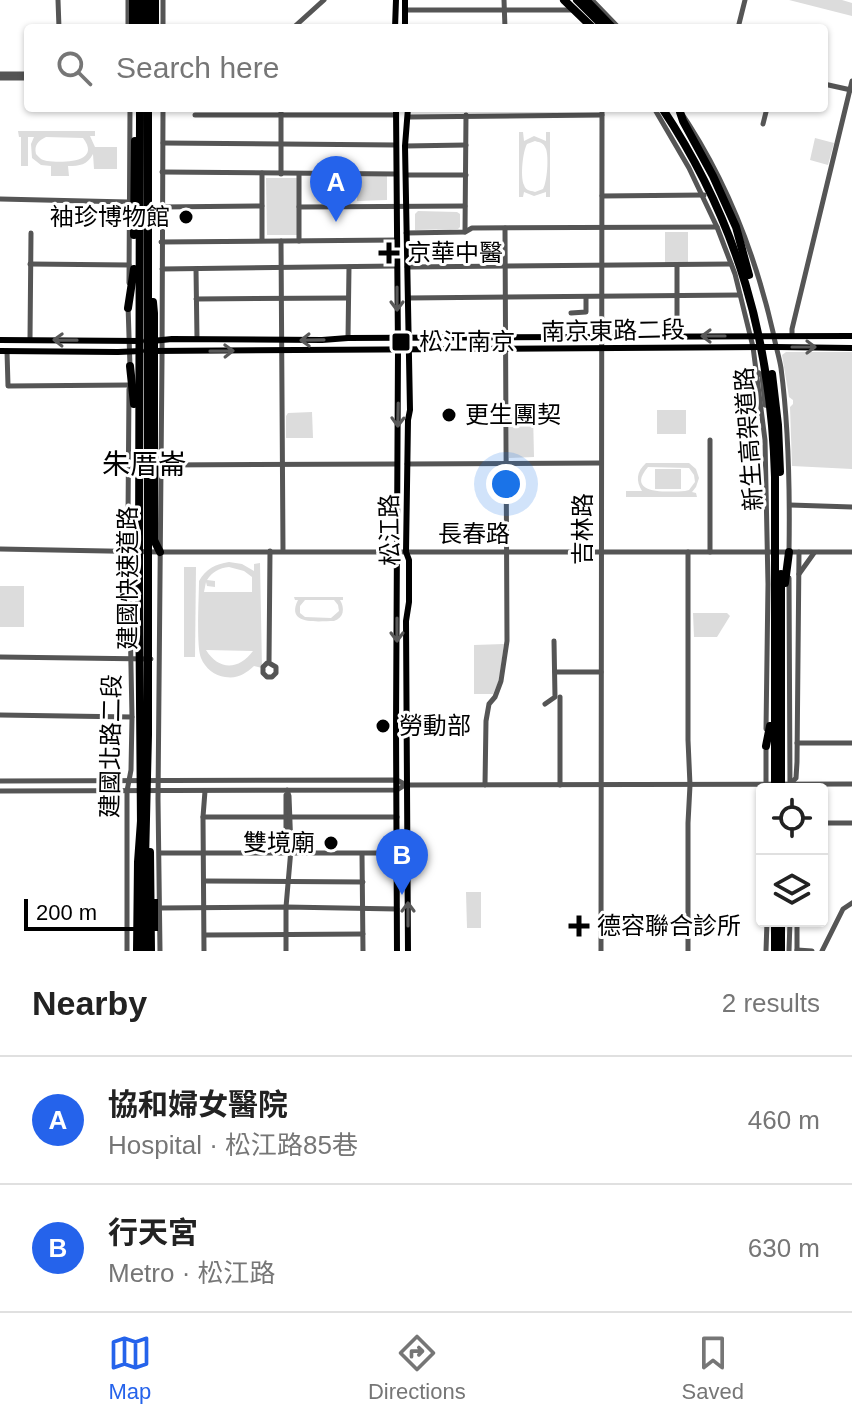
<!DOCTYPE html>
<meta charset="utf-8">
<style>
body{margin:0;font-family:Helvetica,"Noto Sans TC",sans-serif;background:#f6f6f6;color:#222}
.controls{position:absolute;right:24px;bottom:24px;display:grid;overflow:hidden;border-radius:8px;box-shadow:0 2px 6px #0004}
.controls button{width:72px;height:72px;display:grid;place-items:center;padding:0;border:0;border-bottom:2px solid #e0e0e0;background:#fff;color:#222;font:40px sans-serif}
.scale{position:absolute;left:24px;bottom:20px;width:134px;box-sizing:border-box;padding-left:8px;border:4px solid #000;border-top:0;font-size:22px;line-height:28px;white-space:nowrap;color:#000;-webkit-text-stroke:6px #fff;paint-order:stroke}
.you{position:absolute;left:506px;top:484px;width:28px;height:28px;margin:-20px;border:6px solid #fff;border-radius:50%;background:#1a73e8;box-shadow:0 0 0 12px #1a73e833}
.badge{display:grid;place-items:center;width:52px;height:52px;border-radius:50%;background:#2563eb;color:#fff;font-size:26px;font-weight:700}
.pin{position:absolute;translate:-50% -66px;filter:drop-shadow(0 2px 4px #0008)}
.pin::after{content:'';position:absolute;top:42px;width:28px;height:24px;background:inherit;clip-path:polygon(0 0,100% 0,50% 100%)}
.list{margin:0;padding:0;list-style:none}
h2{display:flex;justify-content:space-between;align-items:center;height:104px;margin:0;padding:0 32px;font-size:34px}
h2 small{font-size:26px;font-weight:400;color:#767676}
.list li{display:grid;grid-template-columns:52px 1fr auto;gap:24px;align-items:center;box-sizing:border-box;height:128px;padding:0 32px;border-top:2px solid #e0e0e0}
.list b{display:block;font-size:30px;white-space:nowrap}
.list p{margin:0;font-size:26px;white-space:nowrap;color:#767676}
.list em{font-size:26px;font-style:normal;color:#767676}
.icon{flex:none;width:44px;height:44px;fill:none;stroke:currentColor;stroke-width:2;stroke-linecap:round;stroke-linejoin:round}
.map{position:relative;flex:none;width:852px;height:951px;overflow:hidden}
.search{position:absolute;background:#fff;box-shadow:0 2px 6px #0004;left:24px;right:24px;top:24px;height:88px;display:flex;align-items:center;gap:20px;box-sizing:border-box;padding:0 28px;border-radius:8px;color:#767676;font-size:30px}
.sheet{height:360px;background:#fff}
nav{display:flex;justify-content:space-around;align-items:center;box-sizing:border-box;height:112px;border-top:2px solid #e0e0e0;background:#fff;font-size:22px;color:#767676}
nav a{display:grid;justify-items:center;gap:4px}
nav .on{color:#2563eb}
.map>svg:first-child{display:block}
</style>
<div class="map">
<svg width="852" height="951" viewBox="0 0 852 951">
<rect width="100%" height="100%" fill="#fff"/>
<g fill="#dcdcdc" fill-rule="evenodd">
<path d="M789 0H842L852 3V16Z"/>
<path d="M18 131H95V136H90L95 147H117V169H94L93 154C87 165 80 166 68 166L69 176H51V166L41 165 32 158 31 144 34 137H28V166H21V137H19ZM46 137 83 138C102 163 62 163 47 161 41 160 40 158 36 154 34 145 38 141 46 137Z"/>
<path d="M519 132H523L524 141 534 136 546 141V132H550V197H546V192L534 196 524 192 523 197H519ZM535 141C541 143 543 142 546 149 549 158 547 182 543 189L535 192C529 190 526 191 524 185 520 176 523 151 527 144Z"/>
<path d="M815 138 834 143 828 165 810 160Z"/>
<path d="M356 176H387V200L357 201Z"/>
<path d="M266 178H297V235H267Z"/>
<path d="M418 211 457 212 460 214V227L458 229 415 230V214Z"/>
<rect x="665" y="232" width="23" height="31"/>
<path d="M786 352H852V469L792 466 790 407 793 404V400L789 397 782 355Z"/>
<rect x="657" y="410" width="29" height="24"/>
<path d="M312 412 313 438H286V416L288 413Z"/>
<path d="M509 413H533L534 457 509 458Z"/>
<path d="M646 463H689L696 469 699 478 696 487 692 492 696 493 697 497H626V491H642C636 481 636 472 646 463ZM648 467 689 468 694 475 695 482 689 490 685 491C669 492 624 495 648 467Z"/>
<rect x="655" y="469" width="26" height="20"/>
<path d="M229 562 242 564 254 571V564L260 563 262 668 254 666C245 674 238 679 225 677 215 676 205 668 201 658 196 646 199 597 199 581 206 569 215 564 229 562ZM229 567 244 571 252 577V592H204L206 582 207 586 215 587V581L207 580C212 572 219 568 229 567ZM206 650 253 651C239 670 219 671 206 650Z"/>
<path d="M184 567H196L195 657H184Z"/>
<rect x="0" y="586" width="24" height="41"/>
<path d="M294 597H343V600H340C345 608 344 618 334 621 319 621 285 626 298 600H295ZM305 600H334L338 605 339 611 331 618 305 617 300 613V606Z"/>
<path d="M693 613H727L730 616 717 637H694Z"/>
<path d="M504 644 499 680 493 694H474V645Z"/>
<path d="M466 892H481V928H467Z"/>
</g>
<g fill="none" stroke-linecap="round" stroke-linejoin="round">
<g stroke="#555" stroke-width="5">
<path d="M58 0 59 28"/>
<path d="M128 0V28"/>
<path d="M504 0 505 28"/>
<path d="M592 0 619 28"/>
<path d="M405 10H571"/>
<path d="M163 28V0"/>
<path d="M293 28 324 0"/>
<path d="M738 28 745 0"/>
<path d="M0 74H28"/>
<path d="M0 78H28"/>
<path d="M824 84 851 90"/>
<path d="M654 108 689 168 717 227 735 274 753 347 765 440 768 584 766 729"/>
<path d="M678 108C724 175 755 253 773 332 775 344 779 356 781 368 789 429 790 491 789 552"/>
<path d="M195 115H396"/>
<path d="M408 117 602 115"/>
<path d="M763 124 767 108"/>
<path d="M163 143 396 145"/>
<path d="M405 146 466 145"/>
<path d="M162 172 396 174"/>
<path d="M262 173V240"/>
<path d="M281 174V108"/>
<path d="M299 174V241"/>
<path d="M406 175H466"/>
<path d="M602 196 704 195"/>
<path d="M0 199 128 202"/>
<path d="M161 207 262 206"/>
<path d="M299 207 465 206"/>
<path d="M465 232 466 115"/>
<path d="M406 233 465 232 472 228 717 227"/>
<path d="M281 241 283 551"/>
<path d="M161 242 397 240"/>
<path d="M30 264 129 265"/>
<path d="M677 265V336"/>
<path d="M407 267 731 264"/>
<path d="M162 269 396 266"/>
<path d="M196 269 197 339"/>
<path d="M129 283 130 108"/>
<path d="M408 298 740 295"/>
<path d="M196 299 348 298"/>
<path d="M128 305 130 367"/>
<path d="M571 313 586 312V297"/>
<path d="M792 336V329L852 81"/>
<path d="M348 338 349 267"/>
<path d="M30 340 31 233"/>
<path d="M7 351 8 386 129 385"/>
<path d="M759 373 762 376 765 405 770 406"/>
<path d="M407 464 601 463"/>
<path d="M161 465 397 464"/>
<path d="M790 505 852 507"/>
<path d="M0 549 160 552H852"/>
<path d="M688 552V740L690 785 688 823V951"/>
<path d="M710 552V440"/>
<path d="M799 574 814 553"/>
<path d="M789 578 790 789"/>
<path d="M0 657 151 659"/>
<path d="M269 663 276 667V673L272 677H267L263 673V667L267 663H269L270 551"/>
<path d="M555 672H601"/>
<path d="M545 704 555 697 554 641"/>
<path d="M0 715 132 717"/>
<path d="M797 743H852"/>
<path d="M0 781 397 780 406 785 852 784"/>
<path d="M790 784 796 778 797 762 799 552"/>
<path d="M485 785 486 721 489 704 495 697 501 681 507 641 505 228"/>
<path d="M560 785V697"/>
<path d="M766 789V747"/>
<path d="M0 791 397 790 405 785"/>
<path d="M286 795V849L289 853"/>
<path d="M203 817H397"/>
<path d="M822 823H852"/>
<path d="M160 853H397"/>
<path d="M362 854 363 951"/>
<path d="M204 881 363 882"/>
<path d="M160 908 286 907 397 909"/>
<path d="M797 921V951"/>
<path d="M206 935 363 934"/>
<path d="M797 950 812 951"/>
<path d="M127 951V791L131 770 132 717 128 518 129 389"/>
<path d="M160 951 158 799 162 360 163 108"/>
<path d="M204 951 203 817 205 791"/>
<path d="M286 951V907L291 849 289 796 287 790"/>
<path d="M601 951 602 108"/>
<path d="M766 951 767 921"/>
<path d="M789 951 790 921"/>
<path d="M822 951 843 909 852 903"/>
</g>
<g stroke="#000" stroke-width="6">
<path d="M405 0V28"/>
<path d="M395 28 396 0"/>
<path d="M396 108 398 350 396 726 397 951"/>
<path d="M0 340 141 341"/>
<path d="M152 341 172 339 322 340 348 338 852 336"/>
<path d="M0 351 118 352 141 351"/>
<path d="M152 351 776 347 852 348"/>
<path d="M408 951 406 621 409 602V560L406 552 408 420 410 410 405 146 408 108"/>
</g>
<g stroke="#000" stroke-width="8">
<path d="M564 0 593 28"/>
<path d="M577 0 605 28"/>
<path d="M586 0 613 28"/>
<path d="M133 28V0"/>
<path d="M140 28V0"/>
<path d="M148 28V0"/>
<path d="M155 28V0"/>
<path d="M140 108 139 577 141 826"/>
<path d="M662 108C738 222 771 341 775 477V789"/>
<path d="M680 112 683 121 713 176 736 227 749 275"/>
<path d="M134 235 135 141"/>
<path d="M153 302 154 313V540L160 552"/>
<path d="M128 308 134 269"/>
<path d="M130 366 134 404"/>
<path d="M772 374 778 425 780 472"/>
<path d="M781 574V789"/>
<path d="M785 583 789 552"/>
<path d="M766 746 770 726"/>
<path d="M150 852 151 951"/>
<path d="M137 951 138 862 141 821"/>
<path d="M145 951V861L148 735V108"/>
<path d="M775 951V921"/>
<path d="M781 951V921"/>
</g>
</g>
<defs><path id="oneway-shaft" d="M-6 0H5M1.5-3L5.5 0L1.5 3" fill="none" stroke-width="1.6" stroke-linecap="round" stroke-linejoin="round" transform="scale(2)"/></defs>
<g stroke="#595959">
<use href="#oneway-shaft" transform="translate(397 299) rotate(90)"/>
<use href="#oneway-shaft" transform="translate(713 336) rotate(180)"/>
<use href="#oneway-shaft" transform="translate(65 340) rotate(-179)"/>
<use href="#oneway-shaft" transform="translate(312 340) rotate(179)"/>
<use href="#oneway-shaft" transform="translate(804 347)"/>
<use href="#oneway-shaft" transform="translate(222 351) rotate(-1)"/>
<use href="#oneway-shaft" transform="translate(398 415) rotate(91)"/>
<use href="#oneway-shaft" transform="translate(397 630) rotate(90)"/>
<use href="#oneway-shaft" transform="translate(408 914) rotate(-90)"/>
</g>
<g fill="#000" stroke="#fff" stroke-width="3">
<circle cx="186" cy="217" r="8"/>
<path d="M385 241h8v8h8v8h-8v8h-8v-8h-8v-8h8z"/>
<rect x="391" y="332" width="20" height="20" rx="4"/>
<circle cx="449" cy="415" r="8"/>
<circle cx="383" cy="726" r="8"/>
<circle cx="331" cy="843" r="8"/>
<path d="M575 914h8v8h8v8h-8v8h-8v-8h-8v-8h8z"/>
</g>
<g text-anchor="middle" stroke-width="6" stroke-linejoin="round" paint-order="stroke">
<g font-size="24" fill="#000" stroke="#fff" text-anchor="start">
<text x="170" y="225" text-anchor="end">袖珍博物館</text>
<text x="407" y="261">京華中醫</text>
<text x="419" y="350">松江南京</text>
<text x="465" y="423">更生團契</text>
<text x="399" y="734">勞動部</text>
<text x="315" y="851" text-anchor="end">雙境廟</text>
<text x="597" y="934">德容聯合診所</text>
</g>
<g font-size="24" fill="#000" stroke="#fff">
<text transform="translate(613 331) rotate(-1)" y="8">南京東路二段</text>
<text transform="translate(749 439) rotate(-94)" y="8">新生高架道路</text>
<text transform="translate(583 529) rotate(-90)" y="8">吉林路</text>
<text transform="translate(390 530) rotate(-91)" y="8">松江路</text>
<text x="474" y="542">長春路</text>
<text transform="translate(128 578) rotate(-90)" y="8">建國快速道路</text>
<text transform="translate(111 746) rotate(-89)" y="8">建國北路二段</text>
</g>
<g font-size="28" fill="#000" stroke="#fff">
<text x="144" y="474">朱厝崙</text>
</g>
</g>
</svg>
<div class="controls">
<button><svg class="icon" aria-label="locate" viewBox="0 0 24 24"><circle cx="12" cy="12" r="6"/><path d="M12 2v4M12 18v4M2 12h4M18 12h4"/></svg></button>
<button><svg class="icon" aria-label="layers" viewBox="0 0 24 24"><path d="M12 4l9 5-9 5-9-5zM3 14l9 5 9-5"/></svg></button>
</div>
<div class="scale">200 m</div>
<div class="you"></div>
<div class="pin badge" style="left:336px;top:222px">A</div>
<div class="pin badge" style="left:402px;top:895px">B</div>
<div class="search"><svg class="icon" aria-label="search" viewBox="0 0 24 24"><circle cx="10" cy="10" r="6"/><path d="M15 15l6 6"/></svg>Search here</div>
</div>
<section class="sheet">
<h2>Nearby<small>2 results</small></h2>
<ul class="list">
<li><span class="badge">A</span><div><b>協和婦女醫院</b><p>Hospital · 松江路85巷</p></div><em>460 m</em></li>
<li><span class="badge">B</span><div><b>行天宮</b><p>Metro · 松江路</p></div><em>630 m</em></li>
</ul>
</section>
<nav>
<a class="on"><svg class="icon" aria-label="map" viewBox="0 0 24 24"><path d="M3 6l6-2 6 2 6-2v14l-6 2-6-2-6 2zM9 4v14M15 6v14"/></svg>Map</a>
<a><svg class="icon" aria-label="directions" viewBox="0 0 24 24"><path d="M12 3l9 9-9 9-9-9zM9 14v-3h6M13 9l2 2-2 2"/></svg>Directions</a>
<a><svg class="icon" aria-label="saved" viewBox="0 0 24 24"><path d="M7 4h10v16l-5-4-5 4z"/></svg>Saved</a>
</nav>
